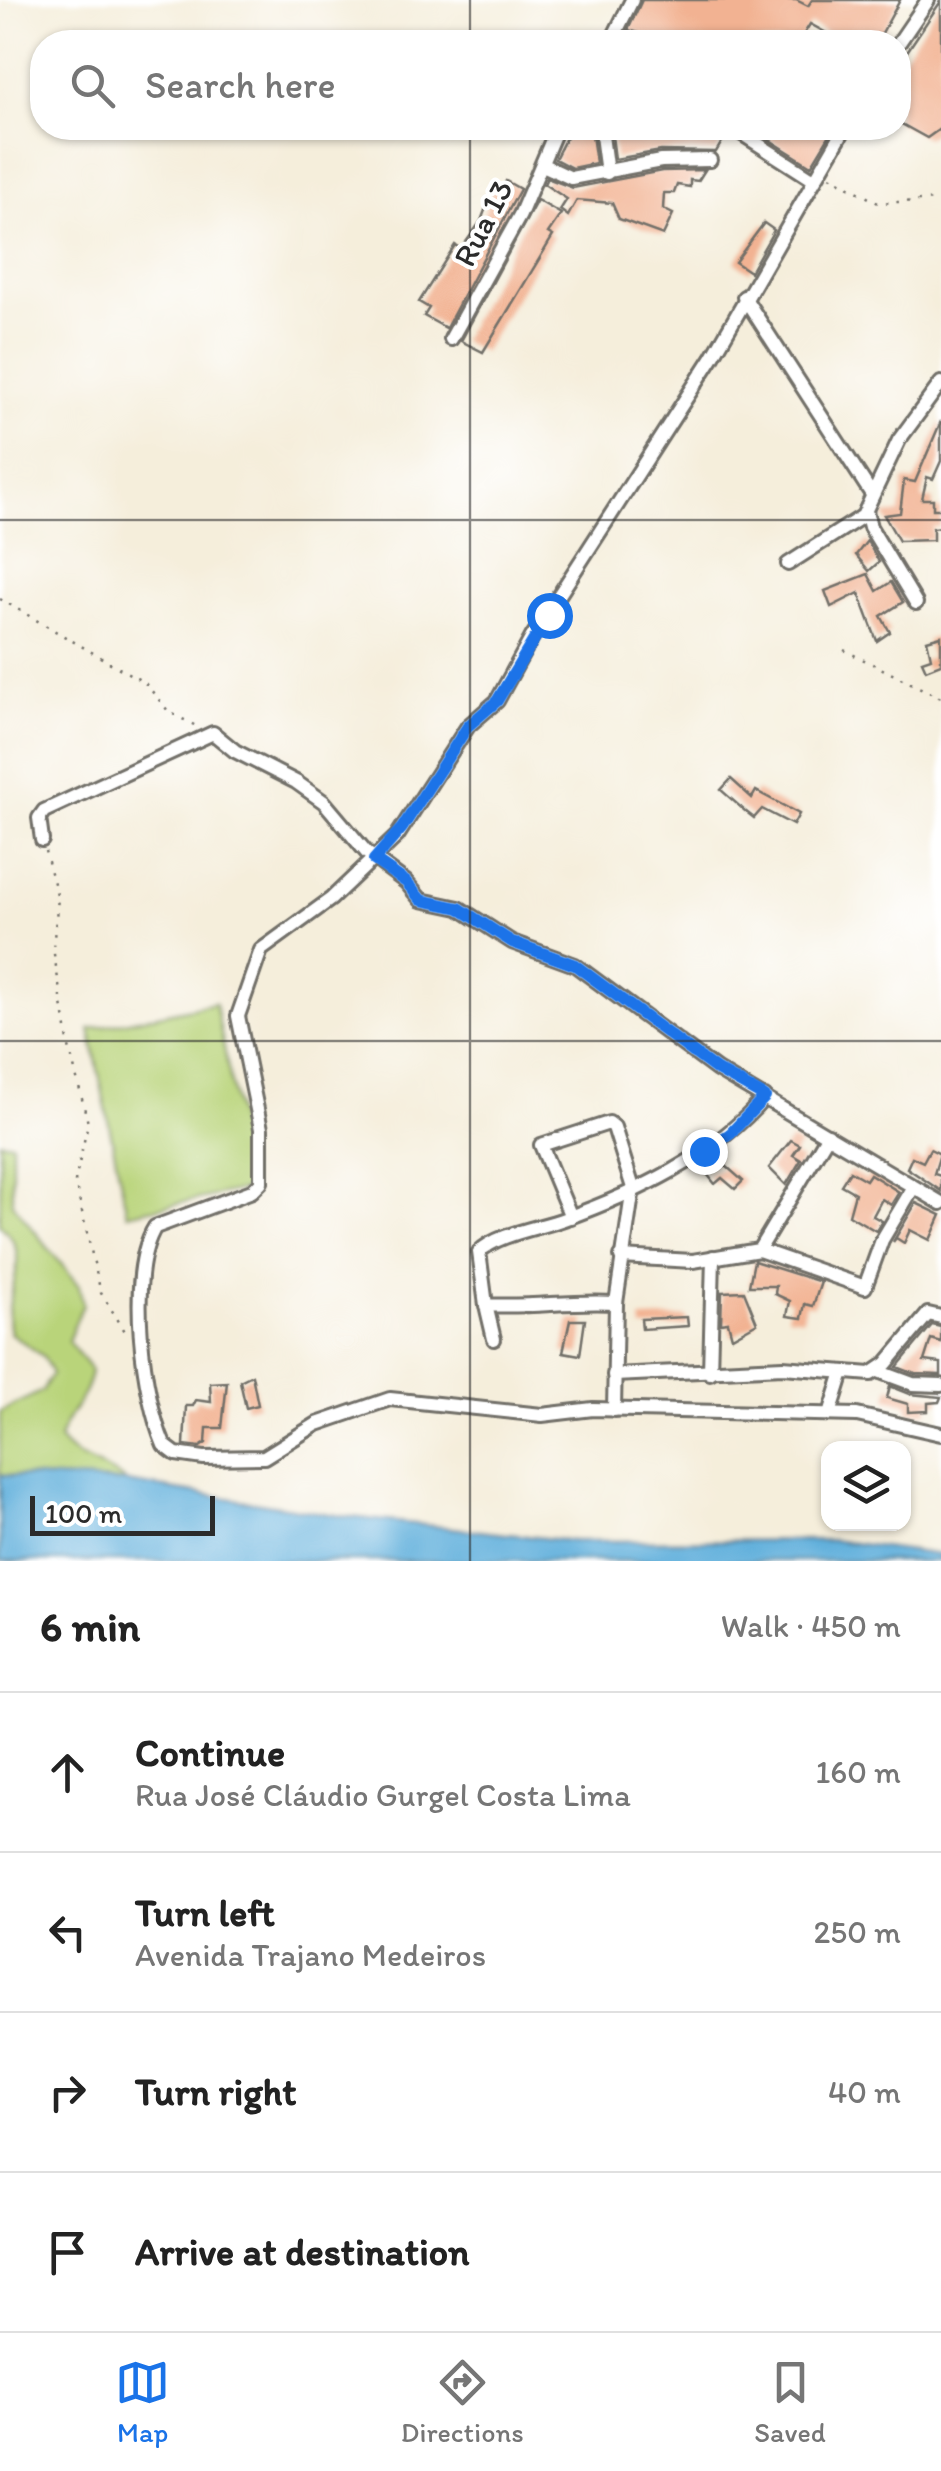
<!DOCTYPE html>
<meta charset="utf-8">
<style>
body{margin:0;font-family:Itim,sans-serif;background:#f2f2f2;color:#222}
.controls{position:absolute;right:30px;bottom:30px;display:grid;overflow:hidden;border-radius:20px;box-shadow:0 2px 8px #0004}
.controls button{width:90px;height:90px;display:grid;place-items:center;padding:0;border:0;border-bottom:2px solid #e0e0e0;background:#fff;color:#222;font:50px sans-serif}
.scale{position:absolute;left:30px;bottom:25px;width:185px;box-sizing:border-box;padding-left:10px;border:5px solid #2b2b2b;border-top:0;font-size:28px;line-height:35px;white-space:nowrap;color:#2b2b2b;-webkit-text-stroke:8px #fff;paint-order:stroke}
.stop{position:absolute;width:30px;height:30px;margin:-22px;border:8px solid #1a73e8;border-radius:50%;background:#fff}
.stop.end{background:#1a73e8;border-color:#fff;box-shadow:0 2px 10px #0008}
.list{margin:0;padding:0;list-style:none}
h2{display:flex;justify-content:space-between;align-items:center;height:130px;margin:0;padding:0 40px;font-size:42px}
h2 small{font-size:32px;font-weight:400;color:#767676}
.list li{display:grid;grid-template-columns:65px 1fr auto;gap:30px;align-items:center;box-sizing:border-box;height:160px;padding:0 40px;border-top:2px solid #e0e0e0}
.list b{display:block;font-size:38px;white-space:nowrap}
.list p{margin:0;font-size:32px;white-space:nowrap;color:#767676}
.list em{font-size:32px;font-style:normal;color:#767676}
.icon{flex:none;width:55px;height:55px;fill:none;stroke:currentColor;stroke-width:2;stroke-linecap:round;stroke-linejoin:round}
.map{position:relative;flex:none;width:941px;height:1561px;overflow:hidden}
.search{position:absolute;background:#fff;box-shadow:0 2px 8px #0004;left:30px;right:30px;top:30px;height:110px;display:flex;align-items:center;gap:25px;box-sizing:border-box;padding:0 35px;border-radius:40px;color:#767676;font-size:38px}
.sheet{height:770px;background:#fff}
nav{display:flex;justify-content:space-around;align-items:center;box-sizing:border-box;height:140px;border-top:2px solid #e0e0e0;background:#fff;font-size:28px;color:#767676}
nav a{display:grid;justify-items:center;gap:5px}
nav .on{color:#1a73e8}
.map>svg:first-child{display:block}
</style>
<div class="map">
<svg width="941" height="1561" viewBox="0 0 941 1561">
<rect width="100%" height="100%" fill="#fff"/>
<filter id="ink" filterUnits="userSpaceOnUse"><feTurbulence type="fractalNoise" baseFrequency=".01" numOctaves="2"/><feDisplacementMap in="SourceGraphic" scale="20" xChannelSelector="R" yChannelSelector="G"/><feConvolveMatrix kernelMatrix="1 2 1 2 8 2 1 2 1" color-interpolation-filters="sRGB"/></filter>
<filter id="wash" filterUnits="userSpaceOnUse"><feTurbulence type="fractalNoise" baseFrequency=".0048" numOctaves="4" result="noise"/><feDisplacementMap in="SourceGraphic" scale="40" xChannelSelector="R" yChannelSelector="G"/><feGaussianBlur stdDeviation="2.25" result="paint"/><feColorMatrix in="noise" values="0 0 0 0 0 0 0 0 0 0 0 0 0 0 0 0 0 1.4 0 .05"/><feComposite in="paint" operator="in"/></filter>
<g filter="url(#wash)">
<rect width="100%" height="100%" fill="#f5eedb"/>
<g fill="#b9d47a" stroke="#728052" stroke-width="2.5">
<path d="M215 1003 252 1188 127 1214 90 1029Z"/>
<path d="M0 1141 12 1143V1203L79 1286 83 1304 68 1341 91 1370C88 1397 67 1413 59 1439 75 1462 105 1465 127 1482L0 1475V1412L42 1391 52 1374 43 1356 10 1333C0 1293 38 1257 0 1225Z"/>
</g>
<path fill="#62b0dc" stroke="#466e84" stroke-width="2.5" d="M0 1475 127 1482 342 1516 572 1541 833 1540 941 1555V1561H0Z"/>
<g id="blocks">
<g fill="#f2b292">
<path d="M642 0H796L808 6 812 0H900L877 42H843L810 24 799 42H647L643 34 628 30Z"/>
<path d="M941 1V128L927 138 898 122V65Z"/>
<path d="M571 128H591L596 163 572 168 555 159Z"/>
<path d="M611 128H723L726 135 716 152 661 151 615 159Z"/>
<path d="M751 128H834L811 166Z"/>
<path d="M705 170 698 181 690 180V187L677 185 674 193H664L663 209 673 214 663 235 619 219 612 203 577 200 568 216 560 210 567 199 544 184 547 178 573 188 662 171Z"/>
<path d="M506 181 520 189 446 328 424 316 429 308 419 302 455 245 461 249 481 221 493 189 499 193Z"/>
<path d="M537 200 561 214 548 233 553 236 483 352 461 341Z"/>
<path d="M764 223 774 230 750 272 735 262Z"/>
<path d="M941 421V461L933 479 927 477 922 499H933V509H941V527L933 528V540L899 541 884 515 900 513 904 480 915 482Z"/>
<path d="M867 541 879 562 869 571 856 555Z"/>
<path d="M868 574 877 591 891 582 903 602 881 616 890 632 877 641 859 593 831 607 825 591Z"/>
<path d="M941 636V664L926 670 922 661 931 658 927 640Z"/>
<path d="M731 779 752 798 756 791 799 814 793 825 762 809 754 818 745 811 721 790Z"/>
<path d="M791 1140 800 1145 793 1155 801 1160 786 1185 769 1168Z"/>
<path d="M930 1149 940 1154 934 1174 941 1176V1191L907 1168 912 1157 923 1162Z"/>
<path d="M726 1166 743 1181 735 1189 722 1178 715 1184 707 1174Z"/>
<path d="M850 1171 866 1180 870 1174 899 1192 891 1205 882 1199 873 1216 882 1221 876 1231 849 1215 855 1193 841 1185Z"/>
<path d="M916 1203 941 1215 930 1240 910 1230 904 1243 896 1238 893 1242Z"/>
<path d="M754 1261 821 1282 813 1306 805 1304 802 1318 787 1316 790 1301 775 1294 776 1286H749Z"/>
<path d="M744 1291 757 1323 732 1337 728 1322 721 1323 722 1292Z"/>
<path d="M687 1317 688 1326 642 1329 641 1319Z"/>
<path d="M570 1320H585L580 1355 563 1352Z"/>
<path d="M932 1325 941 1327V1342L931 1339 924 1361 941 1363V1375L915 1374 897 1367Z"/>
<path d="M252 1375 258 1405 246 1408 240 1381Z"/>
<path d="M227 1382 222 1428H207L206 1443 200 1447 184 1445 186 1406H193L196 1400 211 1402 210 1383Z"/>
<path d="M890 1386 910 1394 941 1397 939 1402 928 1403V1411L908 1412V1404L887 1398Z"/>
</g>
</g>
</g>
<g filter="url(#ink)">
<use href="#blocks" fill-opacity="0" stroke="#726f69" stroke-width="2.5"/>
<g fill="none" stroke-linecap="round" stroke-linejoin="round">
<defs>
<g id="street">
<path d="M615 37 637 42"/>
<path d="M611 42 632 0"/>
<path d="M898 44 928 0"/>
<path d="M601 128 607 173"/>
<path d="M733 128 814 180"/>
<path d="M845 128 712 358 532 637 497 701 468 726 397 836 331 899 261 950 238 1016 261 1129V1182L252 1191 155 1227C126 1273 143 1397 164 1445L176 1454 204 1458 264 1457 317 1424 390 1399 542 1415 593 1409 857 1415 941 1434"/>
<path d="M543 165 571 178 661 161 710 160"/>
<path d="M744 297 871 493"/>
<path d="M451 339 520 215 557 128"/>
<path d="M866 511 870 527 916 603"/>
<path d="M788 564 863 516 899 440 941 383"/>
<path d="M42 840 39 818 44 811 213 733 235 751 296 782 324 802 367 853 406 882 421 900 459 908 512 942 575 965 717 1070 941 1203"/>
<path d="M571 1217 541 1145 609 1123 614 1127 633 1188 616 1303 614 1410"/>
<path d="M759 1250 865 1287 882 1240 913 1188"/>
<path d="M621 1257 693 1261 759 1250 828 1135"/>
<path d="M616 1303C570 1300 532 1308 486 1305L479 1252C497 1234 540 1228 564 1219 636 1193 715 1156 765 1097"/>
<path d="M486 1305 494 1339"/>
<path d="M878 1371 913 1384 941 1385"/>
<path d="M710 1373 713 1257"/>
<path d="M614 1375 783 1367 871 1374 886 1364 928 1314 941 1317"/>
<path d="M830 1414 843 1372"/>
</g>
</defs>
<use href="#street" stroke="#726f69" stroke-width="18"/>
<g stroke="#726f69" stroke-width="2.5" stroke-dasharray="2.5 8" stroke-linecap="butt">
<path d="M709 128 710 149"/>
<path d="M830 176 878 203 941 200"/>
<path d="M0 599 145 683 169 712 198 727"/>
<path d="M844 650 941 698"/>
<path d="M45 851 58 898 53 948 69 1047 88 1123 75 1182 101 1293 128 1336"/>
</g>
<use href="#street" stroke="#fff" stroke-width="12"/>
</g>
</g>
<g fill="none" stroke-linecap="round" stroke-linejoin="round" filter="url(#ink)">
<path stroke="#1a73e8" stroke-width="12" d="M549 615 497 701 468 726 402 828 374 860 406 882 421 900 459 908 512 942 575 965 717 1070 765 1097 730 1134 704 1151"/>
</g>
<path fill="none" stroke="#2b2b2b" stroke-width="2.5" stroke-opacity="0.55" d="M470 0V42M470 128V1561M0 520H941M0 1041H941"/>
<g text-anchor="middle" stroke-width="8" stroke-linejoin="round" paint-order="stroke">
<g font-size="32" fill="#2b2b2b" stroke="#fff">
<text transform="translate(483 223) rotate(-63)" y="11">Rua 13</text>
</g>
</g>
</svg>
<div class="controls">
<button><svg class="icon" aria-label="layers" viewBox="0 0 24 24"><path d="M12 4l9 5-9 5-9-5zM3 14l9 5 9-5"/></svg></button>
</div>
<div class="scale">100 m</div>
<div class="stop" style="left:549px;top:615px"></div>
<div class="stop end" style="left:704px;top:1151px"></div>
<div class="search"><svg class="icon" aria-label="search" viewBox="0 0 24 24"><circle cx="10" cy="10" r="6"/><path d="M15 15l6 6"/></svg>Search here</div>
</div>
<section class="sheet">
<h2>6 min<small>Walk · 450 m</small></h2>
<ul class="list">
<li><svg class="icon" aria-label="ahead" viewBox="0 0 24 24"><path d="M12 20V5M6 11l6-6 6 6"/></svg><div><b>Continue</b><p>Rua José Cláudio Gurgel Costa Lima</p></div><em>160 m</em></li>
<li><svg class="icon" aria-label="left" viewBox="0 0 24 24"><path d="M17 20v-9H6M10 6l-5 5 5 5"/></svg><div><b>Turn left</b><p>Avenida Trajano Medeiros</p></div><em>250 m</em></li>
<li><svg class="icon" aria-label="right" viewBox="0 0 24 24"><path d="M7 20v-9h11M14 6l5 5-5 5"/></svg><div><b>Turn right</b></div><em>40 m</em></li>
<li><svg class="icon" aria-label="arrive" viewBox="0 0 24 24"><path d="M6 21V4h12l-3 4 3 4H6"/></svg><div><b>Arrive at destination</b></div></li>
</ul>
</section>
<nav>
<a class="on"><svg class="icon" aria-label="map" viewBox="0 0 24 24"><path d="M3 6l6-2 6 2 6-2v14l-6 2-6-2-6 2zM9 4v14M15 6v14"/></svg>Map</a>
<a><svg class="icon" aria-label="directions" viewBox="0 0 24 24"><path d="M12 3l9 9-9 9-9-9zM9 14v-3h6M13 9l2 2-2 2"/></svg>Directions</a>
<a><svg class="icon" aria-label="saved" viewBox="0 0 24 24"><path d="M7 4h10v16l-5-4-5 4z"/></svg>Saved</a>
</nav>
